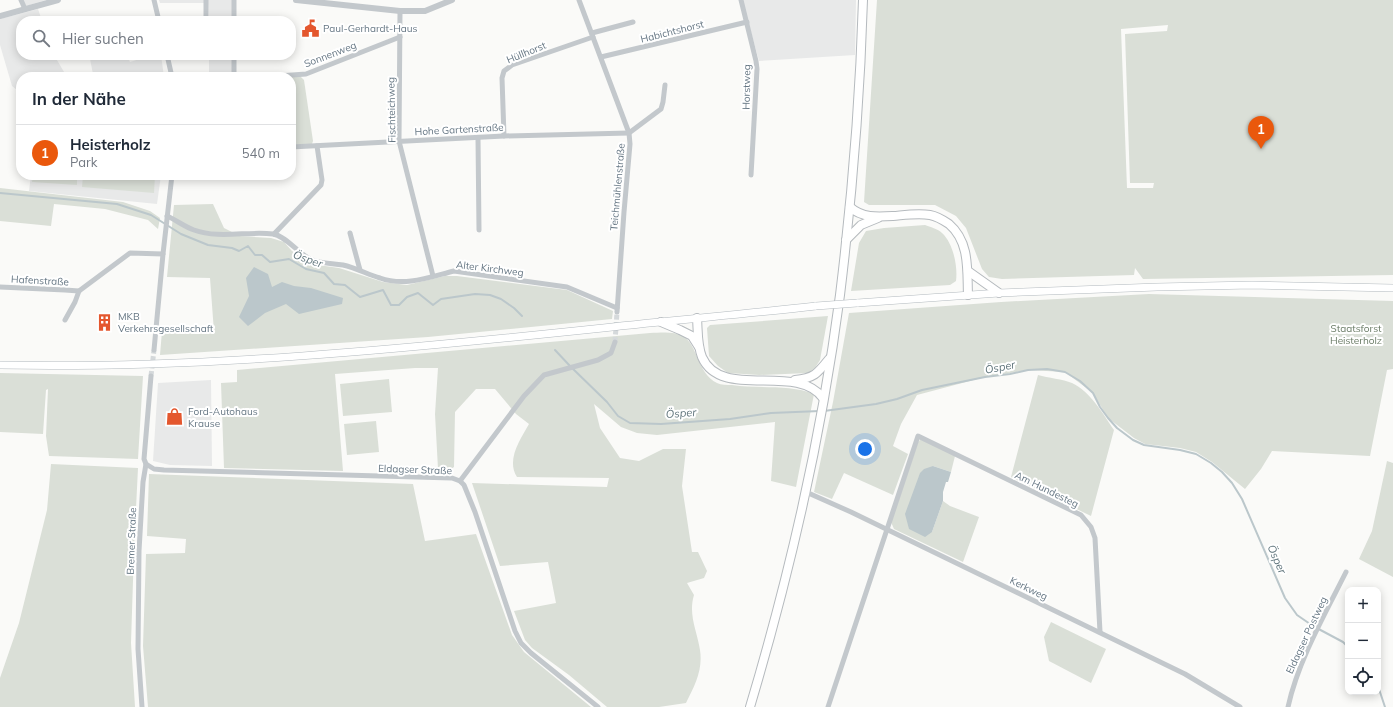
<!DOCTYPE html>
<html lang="de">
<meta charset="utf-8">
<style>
body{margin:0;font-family:Mulish,sans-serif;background:#f6f6f7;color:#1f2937}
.controls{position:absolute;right:12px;bottom:12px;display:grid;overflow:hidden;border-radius:8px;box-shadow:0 2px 10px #0003}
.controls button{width:36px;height:36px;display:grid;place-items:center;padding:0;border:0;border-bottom:1px solid #e0e1e3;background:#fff;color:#1f2937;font:20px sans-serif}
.you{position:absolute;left:865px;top:449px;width:14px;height:14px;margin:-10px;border:3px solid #fff;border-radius:50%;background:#1a73e8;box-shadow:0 0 0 6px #1a73e833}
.badge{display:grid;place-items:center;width:26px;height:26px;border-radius:50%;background:#ea580c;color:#fff;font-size:13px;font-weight:700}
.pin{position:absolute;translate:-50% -33px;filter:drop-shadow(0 1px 2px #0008)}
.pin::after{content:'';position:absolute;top:21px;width:14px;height:12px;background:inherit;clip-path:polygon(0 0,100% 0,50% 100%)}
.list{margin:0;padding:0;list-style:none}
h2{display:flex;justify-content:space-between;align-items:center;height:52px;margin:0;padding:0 16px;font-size:17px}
h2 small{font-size:13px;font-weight:400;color:#747a83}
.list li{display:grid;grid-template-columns:26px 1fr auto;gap:12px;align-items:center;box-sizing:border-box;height:56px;padding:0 16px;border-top:1px solid #e0e1e3}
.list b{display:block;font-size:15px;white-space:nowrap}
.list p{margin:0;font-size:13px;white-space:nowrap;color:#747a83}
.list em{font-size:13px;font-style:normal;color:#747a83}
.icon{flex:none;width:22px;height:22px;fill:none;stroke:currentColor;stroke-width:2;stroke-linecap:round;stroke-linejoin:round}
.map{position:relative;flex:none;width:1393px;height:707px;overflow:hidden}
.search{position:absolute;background:#fff;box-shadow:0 2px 10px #0003;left:16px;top:16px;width:280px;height:44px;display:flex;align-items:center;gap:10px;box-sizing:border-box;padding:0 14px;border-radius:16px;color:#747a83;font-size:15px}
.panel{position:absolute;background:#fff;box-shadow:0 2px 10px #0003;left:16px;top:72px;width:280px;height:108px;border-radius:16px}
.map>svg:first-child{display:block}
</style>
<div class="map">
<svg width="1393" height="707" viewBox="0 0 1393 707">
<rect width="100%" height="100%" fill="#fafaf8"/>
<g fill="#e8e9e9">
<path d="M23 0H46L26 6Z"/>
<path d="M159 0H232V21H209L208 3H160Z"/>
<path d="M742 0H856L855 55 759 61Z"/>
<path d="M38 9 42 21H21V55H54L67 77H21V93L12 86 0 45V19Z"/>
<path d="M103 55H127L130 62 152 55H161L164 77H84L93 74 90 59Z"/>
<path d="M209 55H232V72L209 75Z"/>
<path d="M31 175H161L157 204 29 191Z"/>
<path d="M211 380 212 466 170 465 153 461 158 383Z"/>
</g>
<g fill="#dadfd7" fill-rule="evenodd">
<path d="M877 0H1393V275L1143 279 1135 268 1134 275 1002 279 989 277 982 269 966 228 956 216 935 205H869L864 202ZM1168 25 1167 31 1125 34 1130 183H1154L1153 188H1127L1121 29Z"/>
<path d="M300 76 304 80 313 141 312 144 291 145V77Z"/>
<path d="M33 175H77V185L32 182Z"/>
<path d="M83 175H155L154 193 82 187Z"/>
<path d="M0 188 123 202 150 211 160 218 158 229 148 220 105 209 54 204 51 226 0 221Z"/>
<path d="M213 204 224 228 240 236 271 238 284 242 292 251 311 264 339 268 383 282 407 285 445 276H457L567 290 613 311 612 319 428 337 160 355 162 331 214 332 210 278 167 277 174 205Z"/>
<path d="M925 225C930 227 938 229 942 233 953 243 958 266 956 281L950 285 851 291 859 243 866 231 884 228Z"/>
<path d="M1149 294 1393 301V369L1387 370 1370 456 1272 451 1261 469 1245 489 1212 462 1196 452 1180 448 1145 444 1134 438 1108 418 1093 393 1065 372 1028 370 985 377 917 395 901 424 893 446 908 454 893 495 844 473 832 499 814 492 833 402 849 313 1001 302Z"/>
<path d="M828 316 820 360 815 368 808 373 759 375 728 373 718 366 709 356 707 328 710 325Z"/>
<path d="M650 333C660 333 674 331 683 336 698 345 697 373 717 383 721 385 727 385 732 385 758 389 790 384 814 394L796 487 771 481 775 422 657 435 637 433 621 427 594 404 600 428 620 458 639 461 663 449H686L682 486 692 552H698L707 571 704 578 687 583 694 595C688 615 697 630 700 650 703 670 695 685 686 703L659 707H607L569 675 532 648 525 640 514 611 556 603 548 562 500 566 472 483 607 487 609 478 517 477C506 460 520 440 529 424L516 414 495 389H476L455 412 454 467 448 471 438 469 435 414 438 368H415L335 374 343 471 224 468 221 383 237 382V370Z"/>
<path d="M0 373 143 376 138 459 49 456 46 436 48 389 46 390 43 434 0 432Z"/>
<path d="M1038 375C1048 378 1063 379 1072 383 1090 391 1103 414 1114 430L1091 516 1011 477Z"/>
<path d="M389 379 392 412 343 416 340 384Z"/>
<path d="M376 421 379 452 347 455 344 424Z"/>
<path d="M921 439 955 456 951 472 933 466 932 532 943 501 950 506 979 517 963 562 894 529 891 522 918 442Z"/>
<path d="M1387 461 1393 463V577L1359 559 1372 531Z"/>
<path d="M51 464 138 468 134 549 131 643 135 707H0V678L19 623 47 510Z"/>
<path d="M149 474 413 484 425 541 476 534 512 635 524 652 591 707H148L143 646 146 554 185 553 186 539 147 536Z"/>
<path d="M1051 622 1106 649 1091 683 1049 661 1044 637Z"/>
</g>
<g fill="#bbc7cb">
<path d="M254 267 268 274 272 287 282 282 294 286 311 288 343 298 342 304 299 314 286 304 265 313 248 326 239 317 249 296 246 278Z"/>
<path d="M933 466 951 472 948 482H946L943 492V501L932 532 925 537 909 529 905 514 920 473 924 469Z"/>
</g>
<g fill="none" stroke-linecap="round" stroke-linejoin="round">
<g stroke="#bbc7cb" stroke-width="2">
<path d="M0 193 117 204 151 215 181 234 208 245 232 248 239 251 248 246 255 255H262L270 262 289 259 306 269 324 273 334 284 345 285 360 297 383 290 391 305H399L407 297 418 293 433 305 441 299 475 294 490 295 501 299 514 308 522 316"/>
<path d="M555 350 570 366 607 402 618 416 630 423 661 424 730 419 771 413 820 411"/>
<path d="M824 411 876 404 897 399 922 390 985 377 1010 374 1028 370 1047 369 1065 372 1080 381 1093 393 1100 407 1108 418 1117 428 1133 440 1144 445 1180 450 1196 454 1211 463 1222 472 1232 483 1242 499 1285 598 1297 615 1313 626 1343 642 1348 647"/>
<path d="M1378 686 1385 707"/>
</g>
<g stroke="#d5d9db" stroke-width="5" stroke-dasharray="5 2.5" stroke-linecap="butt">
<path d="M615 342 617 312"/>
<path d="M151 376 154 350"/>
</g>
<defs>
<g id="secondary">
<path d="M857 303 999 293 1157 287 1252 285 1393 288"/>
<path d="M0 365C202 369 403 349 603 328 674 320 746 314 816 306"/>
</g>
<g id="primary">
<path d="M850 207C862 218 877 217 893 216 905 215 918 213 930 215 936 216 943 220 949 224 970 242 967 270 968 295"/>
<path d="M846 240 861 225 878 218"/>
<path d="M968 271 999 293"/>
<path d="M697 318C698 331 697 345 702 357 721 401 796 362 823 398"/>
<path d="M661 322 680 330 692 336 699 347"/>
<path d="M795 380C814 378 817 374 829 359"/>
<path d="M750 707C790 573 822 433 840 295 852 197 860 99 863 0"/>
</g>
</defs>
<use href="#secondary" stroke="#b3babf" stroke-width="8"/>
<use href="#primary" stroke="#b5babe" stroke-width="10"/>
<g stroke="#c3c8cc" stroke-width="5">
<path d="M21 0 25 9"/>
<path d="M154 0 159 21"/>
<path d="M206 0V21"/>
<path d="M234 0V21"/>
<path d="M579 0 629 133 630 144 624 212 617 312"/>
<path d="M741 0 756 61 757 69 751 175"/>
<path d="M400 11 399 141 433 276"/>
<path d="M592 33 633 22"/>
<path d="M167 55 172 77"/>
<path d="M234 55V77"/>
<path d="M601 57 747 22"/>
<path d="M265 77 306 74 400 37"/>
<path d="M629 133 661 109 663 102 665 85"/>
<path d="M504 136 502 78 504 71 512 65 593 37"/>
<path d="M478 138 479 230"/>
<path d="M291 147 504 136 629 133"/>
<path d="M167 216C176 220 185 227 194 230 219 239 247 231 273 234 286 236 298 253 310 259 321 264 332 263 343 265 356 268 367 274 380 278 405 287 430 277 454 271L461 272 567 287 617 308"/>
<path d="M350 233 360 270"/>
<path d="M274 234 321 185 322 180 317 146"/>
<path d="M0 287 65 290 79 291 130 253 163 254"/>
<path d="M65 320 75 302 79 291"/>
<path d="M154 350 163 254 172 175"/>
<path d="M146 464 154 469 164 470 452 478 460 481 464 485 475 512 515 631 521 643 531 653 598 707"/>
<path d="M460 481 524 396 544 375 598 360 611 353 615 342"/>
<path d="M806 492 851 512 1185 674 1240 707"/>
<path d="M142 707 138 649 139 551 143 482 146 464 144 459 151 376"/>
<path d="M828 707 918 436 1081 515 1091 527 1095 538 1100 632"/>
<path d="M1288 707C1298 661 1325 614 1346 572"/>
</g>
<g stroke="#c3c8cc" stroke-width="6">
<path d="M296 0 400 11H425L452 0"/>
<path d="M0 16 58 0"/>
</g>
<use href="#secondary" stroke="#fff" stroke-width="7"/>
<use href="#primary" stroke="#fff" stroke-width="8"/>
<defs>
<path id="secondary-bridge" d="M816 306 857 303"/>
</defs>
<use href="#secondary-bridge" stroke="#b3babf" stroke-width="8" stroke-linecap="butt"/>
<use href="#secondary-bridge" stroke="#fff" stroke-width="7"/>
</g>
<defs>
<symbol id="civic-bare" viewBox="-9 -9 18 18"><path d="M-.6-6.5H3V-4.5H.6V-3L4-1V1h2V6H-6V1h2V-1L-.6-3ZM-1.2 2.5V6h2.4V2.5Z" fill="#e4572e" stroke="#fff" stroke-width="2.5" paint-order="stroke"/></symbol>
<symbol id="building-bare" viewBox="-9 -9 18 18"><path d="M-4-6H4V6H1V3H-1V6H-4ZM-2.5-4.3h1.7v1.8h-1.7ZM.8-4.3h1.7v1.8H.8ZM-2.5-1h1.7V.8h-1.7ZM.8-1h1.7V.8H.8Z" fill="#e4572e" stroke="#fff" stroke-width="2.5" paint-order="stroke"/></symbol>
<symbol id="shop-bare" viewBox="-9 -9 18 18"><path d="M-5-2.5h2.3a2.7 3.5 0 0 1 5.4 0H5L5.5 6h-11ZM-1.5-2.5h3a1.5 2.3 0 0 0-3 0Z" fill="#e4572e" stroke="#fff" stroke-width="2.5" paint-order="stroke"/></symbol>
</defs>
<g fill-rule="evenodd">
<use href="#civic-bare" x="298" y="16" width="25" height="25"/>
<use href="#building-bare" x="92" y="310" width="25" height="25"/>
<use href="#shop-bare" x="162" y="404" width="25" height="25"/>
</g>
<g text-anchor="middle" stroke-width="4" stroke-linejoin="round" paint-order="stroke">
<g font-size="10" fill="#657683" stroke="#fff" text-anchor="start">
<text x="323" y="32">Paul-Gerhardt-Haus</text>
<text x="118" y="320">MKB<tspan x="118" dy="12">Verkehrsgesellschaft</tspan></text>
<text x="188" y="415">Ford-Autohaus<tspan x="188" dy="12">Krause</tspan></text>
</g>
<g font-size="10" fill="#657683" stroke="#fff">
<text transform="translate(672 31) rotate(-14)" y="4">Habichtshorst</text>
<text transform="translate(526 52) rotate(-22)" y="4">Hüllhorst</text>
<text transform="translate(330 54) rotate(-21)" y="4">Sonnenweg</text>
<text transform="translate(746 87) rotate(-89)" y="4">Horstweg</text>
<text transform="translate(391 110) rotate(-91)" y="4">Fischteichweg</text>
<text transform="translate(459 129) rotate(-3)" y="4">Hohe Gartenstraße</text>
<text transform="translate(617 187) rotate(-85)" y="4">Teichmühlenstraße</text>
<text transform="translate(490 268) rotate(7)" y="4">Alter Kirchweg</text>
<text transform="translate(40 280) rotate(3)" y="4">Hafenstraße</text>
<text transform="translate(415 469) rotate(2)" y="4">Eldagser Straße</text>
<text transform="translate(1047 489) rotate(26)" y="4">Am Hundesteg</text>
<text transform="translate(131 541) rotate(-88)" y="4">Bremer Straße</text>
<text transform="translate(1029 588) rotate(26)" y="4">Kerkweg</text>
<text transform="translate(1306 635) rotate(-65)" y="4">Eldagser Postweg</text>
</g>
<g font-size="10" fill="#687a64" stroke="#fff">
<text x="1356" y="332">Staatsforst<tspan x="1356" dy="12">Heisterholz</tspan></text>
</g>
<g font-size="11" font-style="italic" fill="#60757c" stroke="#fff">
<text transform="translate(308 259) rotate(20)" y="4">Ösper</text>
<text transform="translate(1000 367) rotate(-11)" y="4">Ösper</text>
<text transform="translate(681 413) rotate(-4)" y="4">Ösper</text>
<text transform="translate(1277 559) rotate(66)" y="4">Ösper</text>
</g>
</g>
</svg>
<div class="controls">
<button>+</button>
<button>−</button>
<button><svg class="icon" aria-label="locate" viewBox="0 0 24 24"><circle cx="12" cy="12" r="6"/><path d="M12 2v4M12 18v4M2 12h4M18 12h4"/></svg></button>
</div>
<div class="you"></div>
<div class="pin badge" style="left:1261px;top:149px">1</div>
<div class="search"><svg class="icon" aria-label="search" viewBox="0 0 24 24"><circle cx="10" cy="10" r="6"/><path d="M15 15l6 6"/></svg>Hier suchen</div>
<section class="panel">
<h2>In der Nähe<small></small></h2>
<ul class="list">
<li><span class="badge">1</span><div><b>Heisterholz</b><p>Park</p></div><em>540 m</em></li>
</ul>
</section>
</div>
